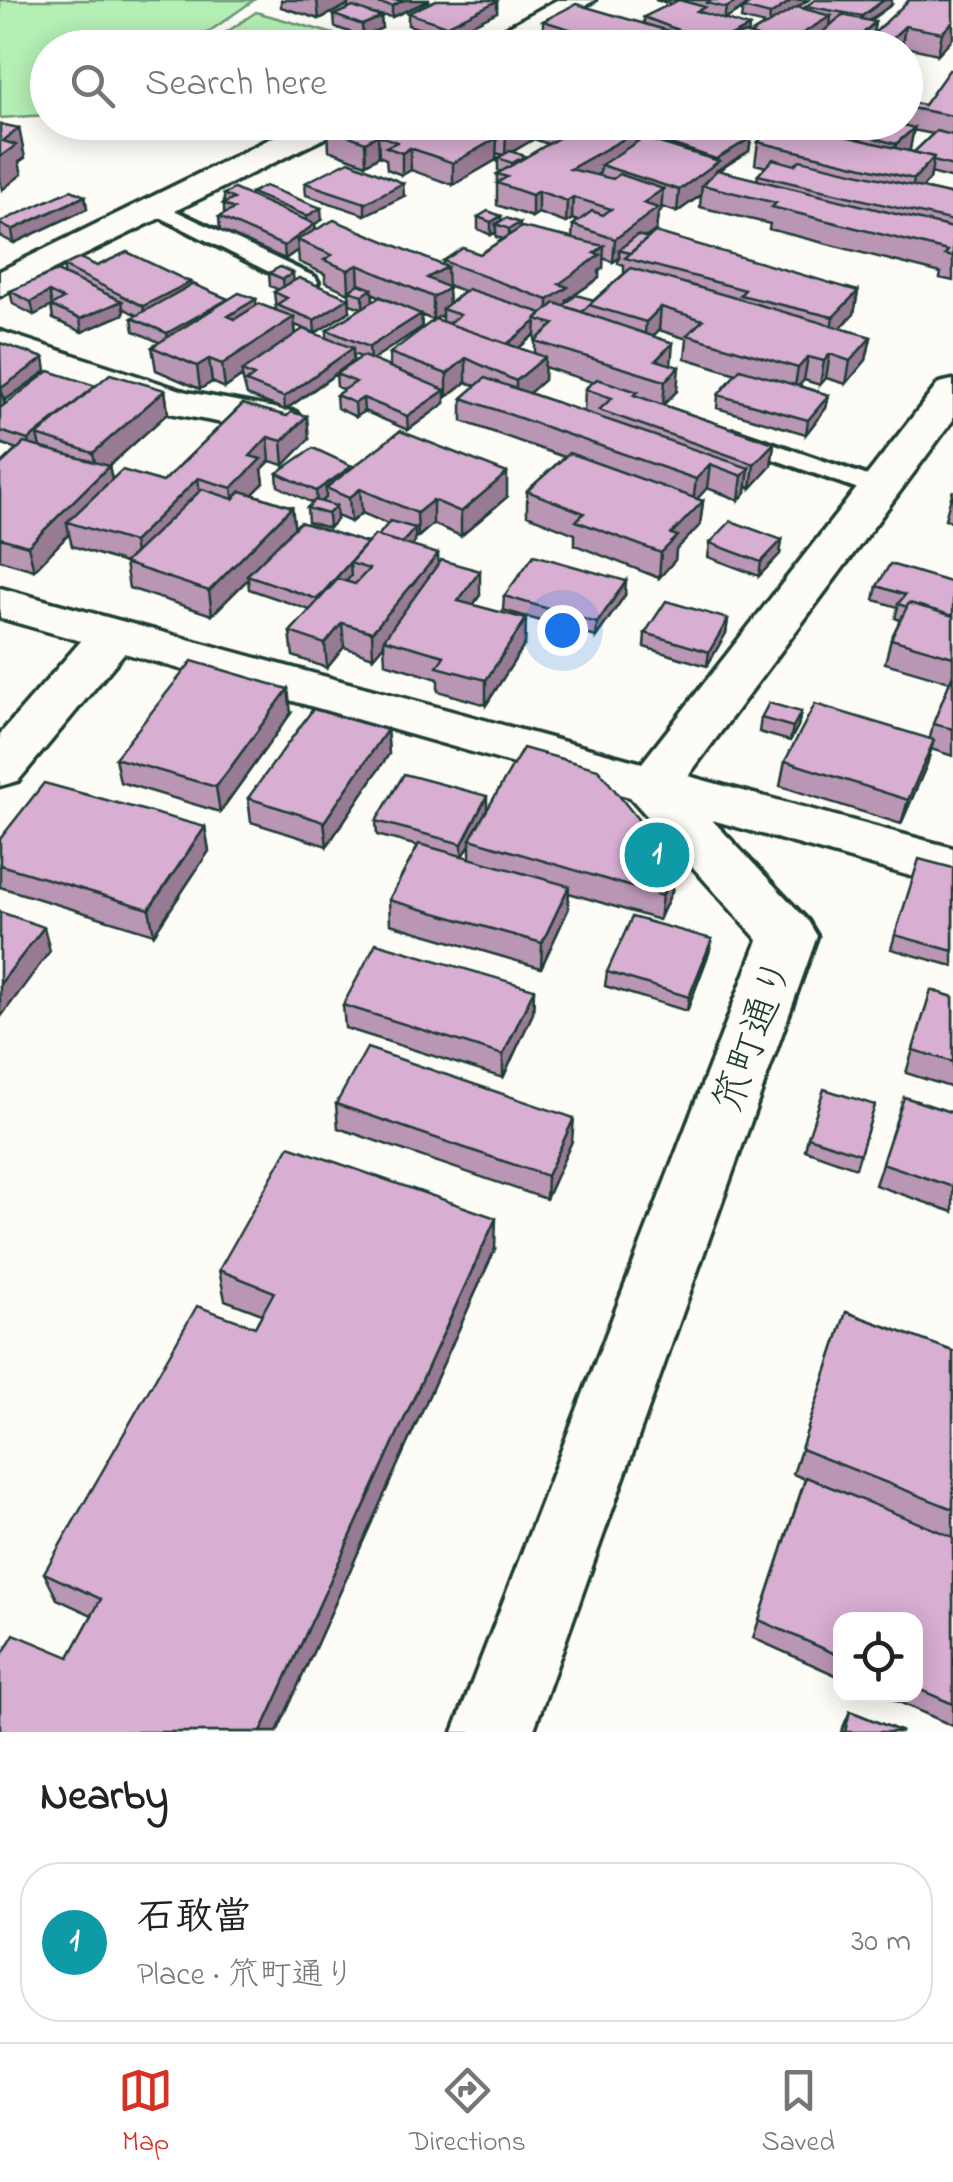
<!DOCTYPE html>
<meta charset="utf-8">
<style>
body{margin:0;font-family:"Indie Flower","Klee One",sans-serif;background:#f2f2f2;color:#222}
.controls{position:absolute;right:30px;bottom:30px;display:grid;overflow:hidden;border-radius:20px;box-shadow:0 5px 25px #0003}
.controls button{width:90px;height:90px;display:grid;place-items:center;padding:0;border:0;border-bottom:2px solid #e0e0e0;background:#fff;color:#222;font:50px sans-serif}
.you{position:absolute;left:562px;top:630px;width:35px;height:35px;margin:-25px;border:8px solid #fff;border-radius:50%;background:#1a73e8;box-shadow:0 0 0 15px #1a73e833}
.badge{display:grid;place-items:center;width:65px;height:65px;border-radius:50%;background:#d93025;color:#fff;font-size:32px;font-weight:700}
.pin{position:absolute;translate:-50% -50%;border:5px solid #fff;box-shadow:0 2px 10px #0006}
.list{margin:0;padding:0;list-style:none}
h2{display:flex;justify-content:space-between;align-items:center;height:130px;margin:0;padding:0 40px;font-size:42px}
h2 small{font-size:32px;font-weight:400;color:#767676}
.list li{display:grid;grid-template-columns:65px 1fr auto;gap:30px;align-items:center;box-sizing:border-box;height:160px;margin:0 20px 20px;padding:0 20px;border:2px solid #e0e0e0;border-radius:40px}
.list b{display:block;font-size:38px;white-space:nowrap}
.list p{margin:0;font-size:32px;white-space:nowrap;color:#767676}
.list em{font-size:32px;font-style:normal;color:#767676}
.icon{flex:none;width:55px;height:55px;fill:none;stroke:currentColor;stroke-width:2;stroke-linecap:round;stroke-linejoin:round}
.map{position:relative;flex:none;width:953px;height:1732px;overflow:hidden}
.search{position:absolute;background:#fff;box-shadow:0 5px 25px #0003;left:30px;right:30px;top:30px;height:110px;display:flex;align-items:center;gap:25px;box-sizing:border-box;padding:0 35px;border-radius:55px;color:#767676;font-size:38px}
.sheet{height:310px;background:#fff}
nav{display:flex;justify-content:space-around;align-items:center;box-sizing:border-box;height:140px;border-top:2px solid #e0e0e0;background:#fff;font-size:28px;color:#767676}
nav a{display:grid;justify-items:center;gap:5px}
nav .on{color:#d93025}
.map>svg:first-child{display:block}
</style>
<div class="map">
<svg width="953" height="1732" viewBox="0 0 953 1732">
<rect width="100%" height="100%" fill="#fdfcf7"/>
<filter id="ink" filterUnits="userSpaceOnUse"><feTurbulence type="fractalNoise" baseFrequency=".01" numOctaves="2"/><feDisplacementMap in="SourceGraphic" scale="20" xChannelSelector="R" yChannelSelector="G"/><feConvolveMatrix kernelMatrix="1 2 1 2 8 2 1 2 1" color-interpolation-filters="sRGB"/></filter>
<g filter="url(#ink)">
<g fill="#b4efb4" stroke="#6a9674" stroke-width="2.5">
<path d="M0 0H254L187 47 48 48 47 115 0 118Z"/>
<path d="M256 12 380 47H205Z"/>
</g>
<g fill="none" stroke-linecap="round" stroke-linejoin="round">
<defs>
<g id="lane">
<path d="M157 202 315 277 318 282 315 287H299L150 212V204Z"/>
<path d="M734 430 888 483 892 488 888 493H870L725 442 722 437 725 432Z"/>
</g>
<g id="street">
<path d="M557 0H595L509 48H469Z"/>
<path d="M304 122H347L343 129 0 296V271Z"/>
<path d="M0 331 187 392 296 412 302 421 296 430 281 434 164 412 0 356Z"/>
<path d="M953 380V420L688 776 953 848V888L712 820 808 921 817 936 533 1732H453L758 940 630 797 124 653 18 781 0 786V734L81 641 0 618V588L642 763 939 383Z"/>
</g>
</defs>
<use href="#lane" stroke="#1f3d34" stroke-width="8"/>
<use href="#street" stroke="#1f3d34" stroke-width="7"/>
<use href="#lane" fill="#fdfcf7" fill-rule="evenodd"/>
<use href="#street" fill="#fdfcf7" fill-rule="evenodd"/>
</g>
<g fill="#ba96b5" stroke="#1f3d34" stroke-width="2.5" fill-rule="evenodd">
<path d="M281 0H430L392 17 373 14 381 17 382 28 363 37 335 27 334 15 348 9V5L319 19 281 7Z"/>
<path d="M655 0H808L798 7 806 9V6L891 5 869 21 875 22 873 34 858 48H805L823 32 798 48H512L513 44 543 32V21L644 24V17L671 4ZM743 9 741 19 765 25 749 35 725 19Z"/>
<path d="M953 0 938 54 902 46 900 48H867L869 38Z"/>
<path d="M497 1V12L446 37 408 25V13Z"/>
<path d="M953 70V179L931 173 930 179 922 188 953 195V281L940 278 941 273 769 229 770 224 700 207 701 195 677 212 662 207 661 211 658 214 656 230 646 238 858 291 854 314 841 328 871 337 866 360 846 384 826 378 820 385 804 380 799 386 829 395 826 408 806 434 717 408 718 395 736 374 685 358 687 339 659 330 653 336 671 365 677 391 663 405 774 443 771 466 751 488 746 486V492L739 500 707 488 697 499 703 501 700 525 676 550 675 560 659 578 575 545V534L527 515V491L564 457 462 421V398L476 386 466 382 447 397H445V403L408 430 364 411 356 417 337 408 336 395 344 390 337 387 336 374 285 410 247 395 242 376 225 388 212 382 200 389 156 370 152 347 159 342 134 331 132 318 136 315 123 308 124 314 82 332 53 319 51 306 34 315 13 304 10 291 65 275 63 266H97L190 282V285L228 299 276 310 274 292 279 290 270 286 269 273 294 281 350 311 315 333 295 325 296 334 327 338V330L362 308 350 304 349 293 325 282V274L299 262 298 250 285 259 220 230 219 217 224 214V194L251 196V193L322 220 315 224V229L443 266V261L480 254 503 239 496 237V232L491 235 478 229V217L501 216V221L519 228 572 238 573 225 578 221 572 219 566 223 538 213 532 217 497 205V174L501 171 498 170V158L503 155 496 153V160L453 185 411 170 402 175 387 169 386 159 379 156 366 164 329 150 328 128 352 125 357 122H615L613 124 626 128V122H755L736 133 751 138 749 151 718 171 757 180 758 175 766 167 755 164 758 142 778 122H893L901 125 902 122H906V106L924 105ZM642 130V135L649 138V140L638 141V131ZM913 130 933 134 914 152 908 151 910 149ZM534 139 548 144 525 158 512 152ZM603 258 613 262 619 258 618 263 624 265V274L594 300 567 302V300L599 278V271L603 268ZM447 285 464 291 449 303ZM372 293 402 306 373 302ZM421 315 433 320 442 315V322L390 353V368L371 360 422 327ZM535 334V354L519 348ZM353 354 361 357 338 373 353 361ZM544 367 592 382 585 389 584 412 529 393 544 380Z"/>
<path d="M305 183 404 196 365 215 306 195Z"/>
<path d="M85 196 87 209 14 243 0 236V222Z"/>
<path d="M0 343 46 371 4 401 5 405 96 386 165 390 168 413 109 466 112 480 163 482 243 404 309 439 284 465 270 461 262 469 264 483 252 494 292 507 294 528 367 543 378 536 388 524 362 513 351 522 337 516V519L329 528 308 522 307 508 312 503 278 486 277 473 353 467 507 497 461 536 433 524 418 537 415 536V542L412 546 480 595 473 605 526 619 525 644 486 705 438 691V679L385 663 384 644 373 657 344 647 327 668 293 656 290 632 310 610 249 589 248 579 212 615 129 588 125 563 72 546 69 534 34 570 0 560V465L17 449 0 443Z"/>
<path d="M953 490V522L945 519Z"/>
<path d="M782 540 780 554 759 576 708 557 710 543Z"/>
<path d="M953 583V756L931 749 927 764 901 824 780 786 785 761 930 738 933 724 950 682 885 663 891 639 900 620 895 618 898 607 874 600 877 586Z"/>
<path d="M625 595 596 637 503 610 504 596Z"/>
<path d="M728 619 726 633 707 666 644 647 645 633Z"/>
<path d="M801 712 798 726 790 741 759 732 761 718Z"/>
<path d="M291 713 220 812 120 782 115 758Z"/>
<path d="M387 730 389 754 327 846 251 822 248 798Z"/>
<path d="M487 808 675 866 672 891 659 920 569 893 568 910 541 968 390 924 389 900 418 846 377 835 376 821ZM470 844V858L463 856Z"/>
<path d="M205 827 209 851 154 934 0 887V839Z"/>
<path d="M953 868V966L891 949 895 935Z"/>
<path d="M712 939 709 953 687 1011 605 986 607 972Z"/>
<path d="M534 989 533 1013 503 1078 345 1028 343 1005Z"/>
<path d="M931 990 953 997V1088L906 1073Z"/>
<path d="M904 1097 953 1113V1212L875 1185Z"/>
<path d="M336 1104 572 1141 546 1199 338 1128Z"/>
<path d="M875 1105 856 1168 805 1150 808 1137Z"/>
<path d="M495 1249 277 1732H0L69 1657 92 1615 57 1599 44 1573 255 1327 262 1314 225 1300 219 1270Z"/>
<path d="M846 1312 953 1351V1726L881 1694H916V1620H840V1677L753 1638 805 1479 793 1474Z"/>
<path d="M850 1711 902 1732H841Z"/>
</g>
<g fill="#977a94" stroke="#1f3d34" stroke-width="2.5">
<path d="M317 0H348V5L319 19Z"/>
<path d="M404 0H430L392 17V6Z"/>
<path d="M739 0H751H746L745 7 724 20 726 8Z"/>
<path d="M792 0H808L769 26 770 15Z"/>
<path d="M884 0H892L891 5 860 27 862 16Z"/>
<path d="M497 1V12L446 37V26Z"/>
<path d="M831 16 830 28 798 48H783V45Z"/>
<path d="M381 17 382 28 363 37 362 25Z"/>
<path d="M875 22 873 34 858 48H848Z"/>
<path d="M953 22V38L938 54 942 33Z"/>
<path d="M905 26 902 46 900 48H887L888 42Z"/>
<path d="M749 27 748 39 715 45Z"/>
<path d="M526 122H534V139L505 156 506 134Z"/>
<path d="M637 122H650L643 123 642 130 636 132Z"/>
<path d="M734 122H755L731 136 732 124Z"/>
<path d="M19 128 25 158 19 162 22 174 2 190 0 179V157L3 141Z"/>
<path d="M914 128 910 149 892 165 896 144Z"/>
<path d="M638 131 637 153 601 165 600 173 569 191 570 169Z"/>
<path d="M378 135 379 156 366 164 365 142Z"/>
<path d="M497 138 496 160 453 185V163Z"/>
<path d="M751 138 749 151 719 169 717 183 702 185 701 195 677 212 679 190 716 159Z"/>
<path d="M410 148 411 170 402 175V153Z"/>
<path d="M934 157 930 179 910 201 914 179Z"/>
<path d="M403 183 404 196 365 215V203Z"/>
<path d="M663 189 661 211 658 214 656 230 626 252 619 250V258L613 262 615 239 643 203Z"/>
<path d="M538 191V213L532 217V195Z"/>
<path d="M85 196 87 209 14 243 12 230Z"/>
<path d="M573 197 572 219 566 223 567 201Z"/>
<path d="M321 208 322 220 307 228V216Z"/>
<path d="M501 216V226L496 224V232L491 235V222Z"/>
<path d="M520 223 519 236 509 242V229Z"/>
<path d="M315 224 316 237 297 240 298 250 285 259 284 246Z"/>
<path d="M604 246 603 268 599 271V278L567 300V309L548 323V300L559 284Z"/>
<path d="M358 265 359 288 349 291 348 270Z"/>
<path d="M447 267 449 310 442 309V315L433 320V297L427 278Z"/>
<path d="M293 273 294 286 284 292 283 279Z"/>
<path d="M190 282 192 295 145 319 143 306Z"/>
<path d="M372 289 373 302 363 308V295Z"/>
<path d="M858 291 854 314 829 340 833 317Z"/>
<path d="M49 292 52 306 34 315 31 302Z"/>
<path d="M349 298 350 311 315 333 314 320Z"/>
<path d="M228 299 169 347 167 333Z"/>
<path d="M256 299 258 322 231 339 228 316Z"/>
<path d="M122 301 124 314 82 332 80 319Z"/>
<path d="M661 307 659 330 644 345 646 322Z"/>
<path d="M421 314 422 327 370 361 369 347Z"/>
<path d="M294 317 296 340 242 371V376L225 388 222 364Z"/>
<path d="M536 321 535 334 506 359V345Z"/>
<path d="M871 337 866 360 846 384 850 361Z"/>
<path d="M673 343 671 366 656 360Z"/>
<path d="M353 348V361L285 410 284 397Z"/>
<path d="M830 354 826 378 820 385 824 361Z"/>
<path d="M545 357 544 380 516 405V381Z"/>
<path d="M808 357 804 380 794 391 798 368Z"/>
<path d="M44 358 46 371 4 401 1 388Z"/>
<path d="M466 358V382L447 397V374Z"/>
<path d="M209 359 212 382 200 389 197 366Z"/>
<path d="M679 367 677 391 663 405 665 381Z"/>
<path d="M0 386 6 409 0 413Z"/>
<path d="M96 386 37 435 40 447 31 454 28 440Z"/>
<path d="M165 390 168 413 98 476 93 453Z"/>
<path d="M445 390V403L408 430 407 416Z"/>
<path d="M829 395 826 408 806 434 808 420Z"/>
<path d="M363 398 364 411 356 417 355 403Z"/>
<path d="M307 416 309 439 284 465 282 441Z"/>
<path d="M268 437 270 461 262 469 264 483 235 512 232 488 250 456Z"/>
<path d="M774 443 771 466 751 488 754 464Z"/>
<path d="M710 464 707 488 693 503 696 479Z"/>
<path d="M109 466 114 490 67 522 69 534 34 570 28 546Z"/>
<path d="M352 466 353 479 326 488V498L317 505 316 491Z"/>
<path d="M749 468 746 492 739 500 742 476Z"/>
<path d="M507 473V497L461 536V512Z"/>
<path d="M198 478 201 502 137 566 133 542Z"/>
<path d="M360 489 362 513 351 522 349 498Z"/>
<path d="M433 500V524L418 537 417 513Z"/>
<path d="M703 501 700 525 676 550 675 560 659 578 661 553 671 534Z"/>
<path d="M336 506 337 519 329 528 328 514Z"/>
<path d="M292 507 295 531 247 575 248 579 212 615 209 591Z"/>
<path d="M415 528V542L402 557V543Z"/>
<path d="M782 540 780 554 759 576 761 562Z"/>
<path d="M438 554 439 578 384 639V644L373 657 372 632Z"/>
<path d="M350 563 351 576 318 612 317 599Z"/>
<path d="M480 571V595L459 625 458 601Z"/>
<path d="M626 581 625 595 596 637 597 623Z"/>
<path d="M526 619 525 644 486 705V680Z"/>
<path d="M728 619 726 633 707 666 709 652Z"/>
<path d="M342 623 344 647 327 668 325 644Z"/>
<path d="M288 689 291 713 220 812 216 787Z"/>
<path d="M801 712 798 726 790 741 793 727Z"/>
<path d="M387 730 389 754 327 846 324 822Z"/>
<path d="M934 740 927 764 901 824 908 800Z"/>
<path d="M487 796V810L470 839V844L462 858V844Z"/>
<path d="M205 827 209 851 154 934 149 909Z"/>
<path d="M675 866 672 891 659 920 662 896Z"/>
<path d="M569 886 568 910 541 968 542 943Z"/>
<path d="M44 927 50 951 0 1018V984Z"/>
<path d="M712 939 709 953 687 1011 689 997Z"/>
<path d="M534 989 533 1013 503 1078V1055Z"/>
<path d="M574 1118 572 1141 546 1199 547 1176Z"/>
<path d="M496 1218 495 1249 277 1732H261Z"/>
</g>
<g fill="#d8aed3" stroke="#1f3d34" stroke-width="2.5">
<path d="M357 0H404L392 6Z"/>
<path d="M436 0H494L497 1 446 26 408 13Z"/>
<path d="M679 0 705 7 697 11 749 27 714 44 644 17Z"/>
<path d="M712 0H739L726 8 707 3Z"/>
<path d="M746 0H792L770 15 743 8 752 2Z"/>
<path d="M815 0H884L862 16 806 6Z"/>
<path d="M909 0H953V22L942 33 905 26 888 42 869 38Z"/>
<path d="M576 4 703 41 691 48H632L543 21Z"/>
<path d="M353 7 381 17 362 25 334 15Z"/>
<path d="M797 7 831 16 783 45 749 35Z"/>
<path d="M842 15 875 22 848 48H805Z"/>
<path d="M540 31 579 44 571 48H523L513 44Z"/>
<path d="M745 33 790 48H710L708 46Z"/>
<path d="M949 70H953V116L906 107 909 102 924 105Z"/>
<path d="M340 122 352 125 357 122H451L497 138 453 163 410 148 402 153 386 147 397 142 378 135 365 142 328 128Z"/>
<path d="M471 122H526L506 134Z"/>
<path d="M548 122H608L638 131 570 169 613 179 619 174 663 189 643 203 658 208 615 239 573 225 592 211 603 215 611 209 573 197 567 201 538 191 532 195 497 183 507 177 497 174 572 130Z"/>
<path d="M704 122 751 138 716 159 650 137 662 130 643 123Z"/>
<path d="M778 122H785L934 157 914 179 758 142Z"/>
<path d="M816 122H893L914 128 896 144Z"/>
<path d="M0 124 19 128 3 141 16 145 0 157Z"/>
<path d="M936 131 953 135V166L933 161 934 157 914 152Z"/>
<path d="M643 138 719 161 679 190 601 165Z"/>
<path d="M510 151 525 156 512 163 498 158Z"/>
<path d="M773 159 795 165 800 160 953 195V221L758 175Z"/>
<path d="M349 161 403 183 365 203 305 183Z"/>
<path d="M717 170 953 228V257L945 255 948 251 772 207 776 203 702 185Z"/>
<path d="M265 186 321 208 307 216 251 193Z"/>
<path d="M234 189 315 224 284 246 219 217 234 209 223 204 234 199 224 194Z"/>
<path d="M71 190 85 196 12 230 0 224V222Z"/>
<path d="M488 211 501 216 491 222 478 217Z"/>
<path d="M506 218 520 223 509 229 496 224Z"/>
<path d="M334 220 447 267 427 278 449 288 433 297 358 265 348 270 324 260 332 255 297 240Z"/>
<path d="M522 227 604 246 594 253 600 255 559 284 568 287 548 300 443 261 463 248 480 254Z"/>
<path d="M655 232 858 291 833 317 740 295 745 290 625 258Z"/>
<path d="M637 235 648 238 630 253 619 250Z"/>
<path d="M127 252 190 282 143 306 63 266 80 258 97 266Z"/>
<path d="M280 267 293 273 283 279 269 273Z"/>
<path d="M631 268 871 337 850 361 830 354 824 361 808 357 798 368 687 335 703 320 661 307 646 322 589 305Z"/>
<path d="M57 271 122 301 80 319 51 306 63 299 49 292 31 302 10 291Z"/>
<path d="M299 278 349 298 314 320 276 305 287 298 274 292Z"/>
<path d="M193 284 228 299 167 333 132 318Z"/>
<path d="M359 284 372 289 363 295 349 291Z"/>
<path d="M468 289 542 313 536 319V321L507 344 447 324 460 315 442 309Z"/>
<path d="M239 293 256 299 228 316 235 319 259 304 294 317 222 364 209 359 197 366 152 347Z"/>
<path d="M576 295 594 300 582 312 563 306Z"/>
<path d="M380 297 421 314 369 347 327 330Z"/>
<path d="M555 303 673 343 656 360 679 367 665 381 535 341 554 324 536 319Z"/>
<path d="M435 319 545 357 516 381 466 358 447 374 390 353Z"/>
<path d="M303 329 353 348 284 397 246 382 254 376 242 371Z"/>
<path d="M0 343 44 358 1 388Z"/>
<path d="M363 356 445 390 407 416 363 398 355 403 336 395 356 382 336 374Z"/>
<path d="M740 369 829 395 808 420 718 395Z"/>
<path d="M49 371 96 386 28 440 0 431V408Z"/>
<path d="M110 374 165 390 93 453 37 435Z"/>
<path d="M485 378 749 468 742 476 710 464 696 479 462 398Z"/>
<path d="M597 379 638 392 634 395 774 443 754 464 599 410 612 398 585 389Z"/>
<path d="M243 404 287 416 291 412 307 416 282 441 268 437 250 456 261 459 232 488 198 478 133 542 67 522 122 470 163 482Z"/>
<path d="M400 431 507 473 461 512 433 500 417 513 360 489 349 498 326 488Z"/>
<path d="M24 443 109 466 28 546 0 538V465Z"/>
<path d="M313 448 352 466 316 491 277 473Z"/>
<path d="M569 453 703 501 671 534 678 536 661 553 576 521 584 513 527 491Z"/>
<path d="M202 489 233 499 241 491 292 507 209 591 124 563Z"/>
<path d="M315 500 336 506 328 514 307 508Z"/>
<path d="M390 521 415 528 402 543 378 536Z"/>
<path d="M731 521 782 540 761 562 710 543Z"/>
<path d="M300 522 367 543 317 599 247 575Z"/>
<path d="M375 535 438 554 372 632 342 623 325 644 290 632 338 579 355 584 369 569 350 563Z"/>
<path d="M534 555 626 581 597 623 504 596Z"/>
<path d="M441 560 480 571 458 601 526 619 486 680 437 667 444 656 384 639Z"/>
<path d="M890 564 953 583V616L909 603 907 607 898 604 905 595 877 586Z"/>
<path d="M666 601 728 619 709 652 645 633Z"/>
<path d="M909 603 953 616V657L891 639Z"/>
<path d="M192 661 288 689 216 787 115 758Z"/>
<path d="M953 674V729L933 724Z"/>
<path d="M769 703 801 712 793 727 761 718Z"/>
<path d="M815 704 934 740 908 800 785 761Z"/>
<path d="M313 709 387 730 324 822 248 798Z"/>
<path d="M523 748 598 769 675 866 662 896 470 839Z"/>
<path d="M404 774 487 796 462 844 376 821Z"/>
<path d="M44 783 205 827 149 909 0 865V839Z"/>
<path d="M419 844 569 886 542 943 389 900Z"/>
<path d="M919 859 953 868V951L895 935Z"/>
<path d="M0 912 44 927 0 984Z"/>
<path d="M632 917 712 939 689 997 607 972Z"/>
<path d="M376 943 534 989 503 1055 343 1005Z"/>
<path d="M931 990 953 997V1062L913 1050Z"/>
<path d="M367 1048 574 1118 547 1176 336 1104Z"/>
<path d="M824 1089 875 1105 860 1154 808 1137Z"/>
<path d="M904 1097 953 1113V1187L882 1163Z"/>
<path d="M289 1146 496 1218 261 1732H0V1658L14 1634 69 1657 101 1599 44 1573 197 1306 255 1327 274 1292 219 1270Z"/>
<path d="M846 1312 953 1351V1509L801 1449Z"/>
<path d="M806 1477 953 1537V1704L916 1688V1620H840V1656L759 1620Z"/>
<path d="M850 1711 902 1732H845Z"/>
</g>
</g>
<g text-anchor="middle" stroke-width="8" stroke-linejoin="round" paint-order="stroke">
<g font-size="40" fill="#1f3d34" stroke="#fdfcf7">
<text transform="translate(752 1034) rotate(-70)" y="14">笊町通り</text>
</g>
</g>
</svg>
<div class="controls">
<button><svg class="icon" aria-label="locate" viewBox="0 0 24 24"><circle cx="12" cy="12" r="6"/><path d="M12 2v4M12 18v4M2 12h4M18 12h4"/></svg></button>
</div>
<div class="you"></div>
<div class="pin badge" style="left:657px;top:855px;background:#0f9aa8">1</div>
<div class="search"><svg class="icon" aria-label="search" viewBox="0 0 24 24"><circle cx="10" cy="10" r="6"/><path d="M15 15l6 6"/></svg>Search here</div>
</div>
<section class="sheet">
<h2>Nearby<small></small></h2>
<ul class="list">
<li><span class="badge" style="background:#0f9aa8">1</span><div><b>石敢當</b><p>Place · 笊町通り</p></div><em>30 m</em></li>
</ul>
</section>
<nav>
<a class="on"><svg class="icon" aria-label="map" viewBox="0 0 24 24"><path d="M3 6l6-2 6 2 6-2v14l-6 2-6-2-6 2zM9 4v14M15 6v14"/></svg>Map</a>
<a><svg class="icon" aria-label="directions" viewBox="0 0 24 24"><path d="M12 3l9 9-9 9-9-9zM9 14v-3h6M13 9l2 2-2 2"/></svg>Directions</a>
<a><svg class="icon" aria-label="saved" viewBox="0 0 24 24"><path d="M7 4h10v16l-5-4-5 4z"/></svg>Saved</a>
</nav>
